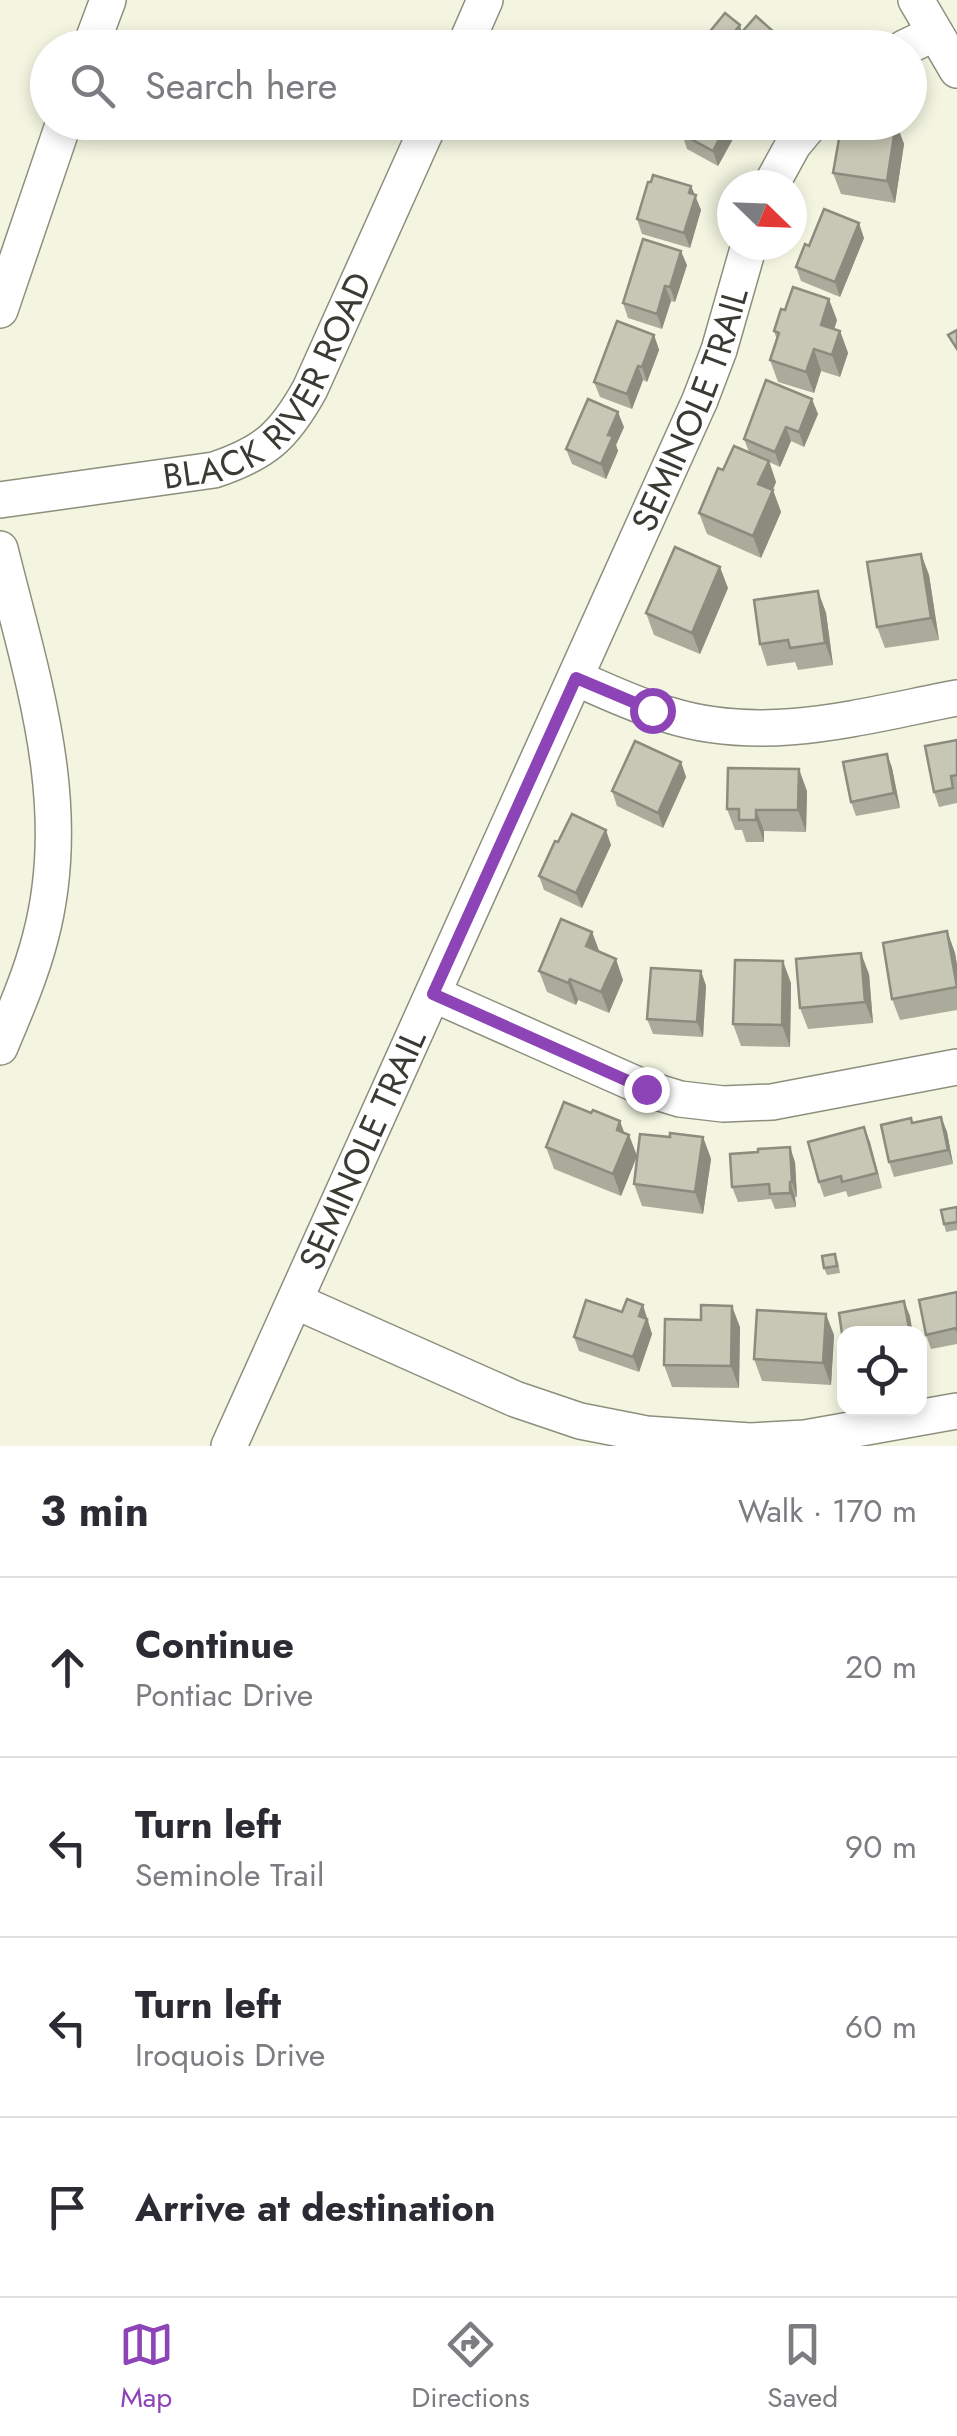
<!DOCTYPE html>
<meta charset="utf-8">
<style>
body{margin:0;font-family:Jost,sans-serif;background:#f7f7f7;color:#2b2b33}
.controls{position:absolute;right:30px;bottom:30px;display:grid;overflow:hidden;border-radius:20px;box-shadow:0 5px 15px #0003}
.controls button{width:90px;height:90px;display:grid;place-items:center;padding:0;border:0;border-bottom:2px solid #e1e1e2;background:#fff;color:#2b2b33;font:50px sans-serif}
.compass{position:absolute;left:717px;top:170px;width:90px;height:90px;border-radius:50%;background:#fff;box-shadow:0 5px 15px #0003;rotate:113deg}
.stop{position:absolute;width:30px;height:30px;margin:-22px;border:8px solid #8d44b7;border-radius:50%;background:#fff}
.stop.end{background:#8d44b7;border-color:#fff;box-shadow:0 2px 10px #0008}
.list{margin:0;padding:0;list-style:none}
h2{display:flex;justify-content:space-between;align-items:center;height:130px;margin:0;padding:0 40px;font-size:42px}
h2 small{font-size:32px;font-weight:400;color:#7c7c81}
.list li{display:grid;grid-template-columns:65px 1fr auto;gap:30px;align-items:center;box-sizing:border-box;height:180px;padding:0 40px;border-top:2px solid #e1e1e2}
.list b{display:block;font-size:38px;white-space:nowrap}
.list p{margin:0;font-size:32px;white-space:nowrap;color:#7c7c81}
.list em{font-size:32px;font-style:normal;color:#7c7c81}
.icon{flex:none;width:55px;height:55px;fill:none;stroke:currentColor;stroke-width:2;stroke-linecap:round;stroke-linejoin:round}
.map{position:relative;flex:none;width:957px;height:1446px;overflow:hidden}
.search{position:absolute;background:#fff;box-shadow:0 5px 15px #0003;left:30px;right:30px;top:30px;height:110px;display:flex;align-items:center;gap:25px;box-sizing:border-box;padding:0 35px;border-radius:55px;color:#7c7c81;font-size:38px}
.sheet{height:850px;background:#fff}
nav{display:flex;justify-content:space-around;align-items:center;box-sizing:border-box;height:140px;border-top:2px solid #e1e1e2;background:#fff;font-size:28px;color:#7c7c81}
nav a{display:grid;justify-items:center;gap:5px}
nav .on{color:#8d44b7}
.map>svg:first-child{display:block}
</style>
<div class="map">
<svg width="957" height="1446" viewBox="0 0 957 1446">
<rect width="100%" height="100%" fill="#f3f5e1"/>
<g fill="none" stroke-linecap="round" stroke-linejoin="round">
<defs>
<g id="minor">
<path d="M916 0 957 70"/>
<path d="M90 48 108 0"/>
<path d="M464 48 485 0"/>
<path d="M904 48 935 33"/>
<path d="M771 185 793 145 812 122"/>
<path d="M0 310 64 122"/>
<path id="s1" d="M0 500 214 470C265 453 284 436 310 389L430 122"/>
<path d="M0 549C32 678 76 806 40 939 30 977 15 1011 0 1047"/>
<path d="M576 678C606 691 637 706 669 715 765 745 862 716 957 698"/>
<path d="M433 994 647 1089 680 1099 723 1104 772 1102 957 1067"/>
<path d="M295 1301 515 1399 580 1421 646 1434 750 1441 805 1438 957 1411"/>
<path id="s2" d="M229 1446 700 400 719 350 749 245"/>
</g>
</defs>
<use href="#minor" stroke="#8d8f7d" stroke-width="38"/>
<use href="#minor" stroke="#fff" stroke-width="35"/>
</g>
<g fill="#aaab9b">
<path d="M742 31 788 48H716L710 42 707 35Z"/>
<path d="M688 122H735L731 130 734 137 718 166 687 149 682 134Z"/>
<path d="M896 123 904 144 895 203 841 194 833 173Z"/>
<path d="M691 186 701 210 690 248 642 234 637 219Z"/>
<path d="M864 238 840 297 801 281 796 267 809 246Z"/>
<path d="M687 265 675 302 671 301 662 329 628 318 623 303Z"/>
<path d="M837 320 834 329 840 331 848 353 840 377 821 371 814 393 778 382 770 360 777 340 774 331Z"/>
<path d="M654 335 659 350 647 382 643 380 632 409 600 397 594 382Z"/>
<path d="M818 414 804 447 791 441 780 467 769 462 776 482 773 490 781 512 761 558 707 534 699 513 723 470 749 452 744 439Z"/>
<path d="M624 427 616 445 618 451 606 479 572 464 566 449Z"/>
<path d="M921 554 929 575 939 640 885 648 877 627Z"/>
<path d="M728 588 700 654 654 635 646 613Z"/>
<path d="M818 591 826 613 833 665 798 670 795 662 767 666 760 644Z"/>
<path d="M957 740V803L939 807 934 792Z"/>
<path d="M887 754 892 768 900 808 856 816 851 802Z"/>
<path d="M681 762 686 777 663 828 617 806 612 791Z"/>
<path d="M807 791 806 832 764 831V842H746L742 830H735L727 809Z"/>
<path d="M558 842 611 845 582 908 544 890 539 876Z"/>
<path d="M947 931 955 953 957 965V1010L900 1020 892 999Z"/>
<path d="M592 932 599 952 623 980 609 1013 578 1000 576 1005 547 992 539 971Z"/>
<path d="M701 971 706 986 703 1037 653 1034 647 1019Z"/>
<path d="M869 974 873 1023 808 1029 800 1008Z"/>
<path d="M791 983 790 1047 741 1046 733 1024Z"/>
<path d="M941 1117 947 1132 953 1164 894 1177 889 1162 913 1123Z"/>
<path d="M864 1127 882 1188 848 1197 846 1191 824 1197 819 1182Z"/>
<path d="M624 1133 629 1135 637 1156 621 1196 554 1169 546 1147Z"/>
<path d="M670 1137H703L711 1159 703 1214 642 1206 634 1184Z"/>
<path d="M795 1162 797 1197H795L796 1207 775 1209 771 1199 738 1202 732 1187Z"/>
<path d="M957 1207V1230L946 1232 944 1224Z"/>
<path d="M838 1261 840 1273 827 1275 824 1268Z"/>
<path d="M957 1292V1344L931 1349 926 1335Z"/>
<path d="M622 1312 649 1320 648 1322 652 1334 639 1372 579 1351 574 1337Z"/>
<path d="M740 1327 739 1388 672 1387 664 1365Z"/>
<path d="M834 1335 831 1385 762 1381 754 1359Z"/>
</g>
<g fill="#8b8b7e">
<path d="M740 25 742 32 730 48H722Z"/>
<path d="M725 122H735L731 130 734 137 718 166 713 151Z"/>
<path d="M896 123 904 144 895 203 887 181Z"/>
<path d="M691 186 701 210 690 248 684 233Z"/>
<path d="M859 223 864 238 840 297 835 282Z"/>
<path d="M681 251 687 265 675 302 670 287Z"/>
<path d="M665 286 671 301 662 329 657 314Z"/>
<path d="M829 299 837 320 829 346 821 325Z"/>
<path d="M840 331 848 353 840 377 832 355Z"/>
<path d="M654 335 659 350 647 382 642 367Z"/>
<path d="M814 349 821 371 814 393 806 372Z"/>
<path d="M638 366 643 380 632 409 627 394Z"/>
<path d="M812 399 818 414 804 447 799 432Z"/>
<path d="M618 412 624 427 616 445 618 451 606 479 601 464 608 435Z"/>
<path d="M786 427 791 441 780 467 775 452Z"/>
<path d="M769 461 776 482 766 505 758 484Z"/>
<path d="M773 490 781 512 761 558 753 536Z"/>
<path d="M921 554 929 575 939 640 931 618Z"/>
<path d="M720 567 728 588 700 654 692 633Z"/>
<path d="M818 591 826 613 833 665 825 643Z"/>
<path d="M887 754 892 768 900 808 894 793Z"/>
<path d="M681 762 686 777 663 828 658 813Z"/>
<path d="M799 769 807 791 806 832 798 810Z"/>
<path d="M756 810 764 831V842L756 820Z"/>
<path d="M606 830 611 845 582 908 576 893Z"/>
<path d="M947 931 955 953 957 965V989Z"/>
<path d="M592 932 600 953 586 946Z"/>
<path d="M861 953 869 974 873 1023 865 1002Z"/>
<path d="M616 959 623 980 609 1013 601 992Z"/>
<path d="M783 961 791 983 790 1047 782 1025Z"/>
<path d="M701 971 706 986 703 1037 697 1022Z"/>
<path d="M570 979 578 1000 576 1005 568 983Z"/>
<path d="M941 1117 947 1132 953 1164 948 1150Z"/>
<path d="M620 1121 627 1140 629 1135 637 1156 621 1196 613 1174 617 1130Z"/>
<path d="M864 1127 870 1142 882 1188 877 1173Z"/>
<path d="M703 1137 711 1159 703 1214 695 1192Z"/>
<path d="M790 1147 795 1162 797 1197 792 1182Z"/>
<path d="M790 1182 795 1197 796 1207 790 1193Z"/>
<path d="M904 1301 910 1316 913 1334H910Z"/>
<path d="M643 1305 652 1334 639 1372 633 1357 639 1316Z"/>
<path d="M732 1306 740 1327 739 1388 731 1366Z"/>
<path d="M826 1314 834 1335 831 1385 823 1363Z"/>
</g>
<g fill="#c6c7b4" stroke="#8b8b7e" stroke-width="2.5">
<path d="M725 13 740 25 722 47 707 35Z"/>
<path d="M756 16 786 43 782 48H728Z"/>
<path d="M688 122H728L713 151 682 134Z"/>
<path d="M842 122 896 123 887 181 833 173Z"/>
<path d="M653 175 691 186 689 193 696 195 684 233 637 219 648 182H651Z"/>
<path d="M824 209 859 223 835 282 796 267 805 244 809 246Z"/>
<path d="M643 239 681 251 670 287 665 286 657 314 623 303Z"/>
<path d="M793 287 829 299 821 325 840 331 832 355 814 349 806 372 770 360 779 333 774 331 781 309 785 310Z"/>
<path d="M617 321 654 335 642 367 638 366 627 394 594 382Z"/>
<path d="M957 330V349L948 335Z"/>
<path d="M766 380 812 399 799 432 786 427 775 452 744 439Z"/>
<path d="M588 399 618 412 608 435 613 436 601 464 566 449Z"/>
<path d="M734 446 769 461 758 484 773 490 753 536 699 513 718 468 723 470Z"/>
<path d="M675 547 720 567 692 633 646 613Z"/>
<path d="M921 554 931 618 877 627 867 562Z"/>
<path d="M818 591 825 643 790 648 788 640 760 644 754 600Z"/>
<path d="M957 740V775L951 776 953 788 934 792 925 746Z"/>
<path d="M635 741 681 762 658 813 612 791Z"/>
<path d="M887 754 894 793 851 802 843 762Z"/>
<path d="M728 768 799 769 798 810H756V820H739V809H727Z"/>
<path d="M572 814 606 830 576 893 539 876 555 841 558 842Z"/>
<path d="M561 919 592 932 586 946 616 959 601 992 570 979 568 983 539 971Z"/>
<path d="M947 931 957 987 892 999 883 943Z"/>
<path d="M861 953 865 1002 800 1008 796 959Z"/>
<path d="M735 960 783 961 782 1025 733 1024Z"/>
<path d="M651 968 701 971 697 1022 647 1019Z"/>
<path d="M564 1102 591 1113 593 1110 620 1121 617 1130 629 1135 613 1174 546 1147Z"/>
<path d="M941 1117 948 1150 889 1162 881 1125 911 1118 912 1123Z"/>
<path d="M864 1127 877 1173 842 1182 841 1176 819 1182 808 1142Z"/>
<path d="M670 1133 703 1137 695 1192 634 1184 640 1134 670 1137Z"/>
<path d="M790 1147 792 1182H790V1193L770 1194 769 1184 732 1187 730 1154 758 1152V1149Z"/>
<path d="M957 1207V1222L944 1224 941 1210Z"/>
<path d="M835 1254 837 1266 824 1268 822 1256Z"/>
<path d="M957 1292V1331L956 1328 926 1335 919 1300Z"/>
<path d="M627 1299 643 1305 639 1316 647 1319 633 1357 574 1337 586 1300 622 1312Z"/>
<path d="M904 1301 910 1334H844V1347L839 1313Z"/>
<path d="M701 1305 732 1306 731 1366 664 1365 665 1319 701 1320Z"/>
<path d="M757 1310 826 1314 823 1363 754 1359Z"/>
</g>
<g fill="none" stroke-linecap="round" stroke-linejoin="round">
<path stroke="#8d44b7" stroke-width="12" d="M646 1089 433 994 576 678 652 710"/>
</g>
<g text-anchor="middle" stroke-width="9" stroke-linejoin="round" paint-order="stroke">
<g font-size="35" fill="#3a3b33" stroke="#f3f5e1">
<text dy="12" stroke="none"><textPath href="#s1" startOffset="318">BLACK RIVER ROAD</textPath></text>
<text dy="12" stroke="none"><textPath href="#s2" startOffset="1135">SEMINOLE TRAIL</textPath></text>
<text dy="12" stroke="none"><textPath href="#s2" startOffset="325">SEMINOLE TRAIL</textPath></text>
</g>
</g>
</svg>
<div class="controls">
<button><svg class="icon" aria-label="locate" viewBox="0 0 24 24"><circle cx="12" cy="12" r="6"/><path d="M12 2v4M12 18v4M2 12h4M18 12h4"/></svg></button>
</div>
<svg class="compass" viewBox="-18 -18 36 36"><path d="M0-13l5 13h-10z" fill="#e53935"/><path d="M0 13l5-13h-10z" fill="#7c7c81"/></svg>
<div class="stop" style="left:652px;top:710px"></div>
<div class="stop end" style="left:646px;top:1089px"></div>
<div class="search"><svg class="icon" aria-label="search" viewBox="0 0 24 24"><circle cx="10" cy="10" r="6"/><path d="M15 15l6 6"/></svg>Search here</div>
</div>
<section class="sheet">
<h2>3 min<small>Walk · 170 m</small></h2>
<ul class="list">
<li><svg class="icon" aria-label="ahead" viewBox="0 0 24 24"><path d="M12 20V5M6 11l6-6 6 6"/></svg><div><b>Continue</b><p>Pontiac Drive</p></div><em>20 m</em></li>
<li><svg class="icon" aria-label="left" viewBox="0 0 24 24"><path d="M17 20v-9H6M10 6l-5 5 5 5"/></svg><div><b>Turn left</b><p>Seminole Trail</p></div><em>90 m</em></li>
<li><svg class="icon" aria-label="left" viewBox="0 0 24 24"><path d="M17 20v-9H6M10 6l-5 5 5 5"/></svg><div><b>Turn left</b><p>Iroquois Drive</p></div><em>60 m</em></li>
<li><svg class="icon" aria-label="arrive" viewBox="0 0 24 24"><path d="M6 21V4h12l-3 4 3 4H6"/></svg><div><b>Arrive at destination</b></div></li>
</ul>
</section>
<nav>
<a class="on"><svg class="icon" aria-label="map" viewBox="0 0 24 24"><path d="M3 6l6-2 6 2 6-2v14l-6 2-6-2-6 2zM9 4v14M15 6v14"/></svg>Map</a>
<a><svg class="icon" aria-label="directions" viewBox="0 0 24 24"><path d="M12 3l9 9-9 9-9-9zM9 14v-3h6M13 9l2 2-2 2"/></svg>Directions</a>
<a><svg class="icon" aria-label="saved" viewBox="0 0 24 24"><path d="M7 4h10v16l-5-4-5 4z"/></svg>Saved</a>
</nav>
